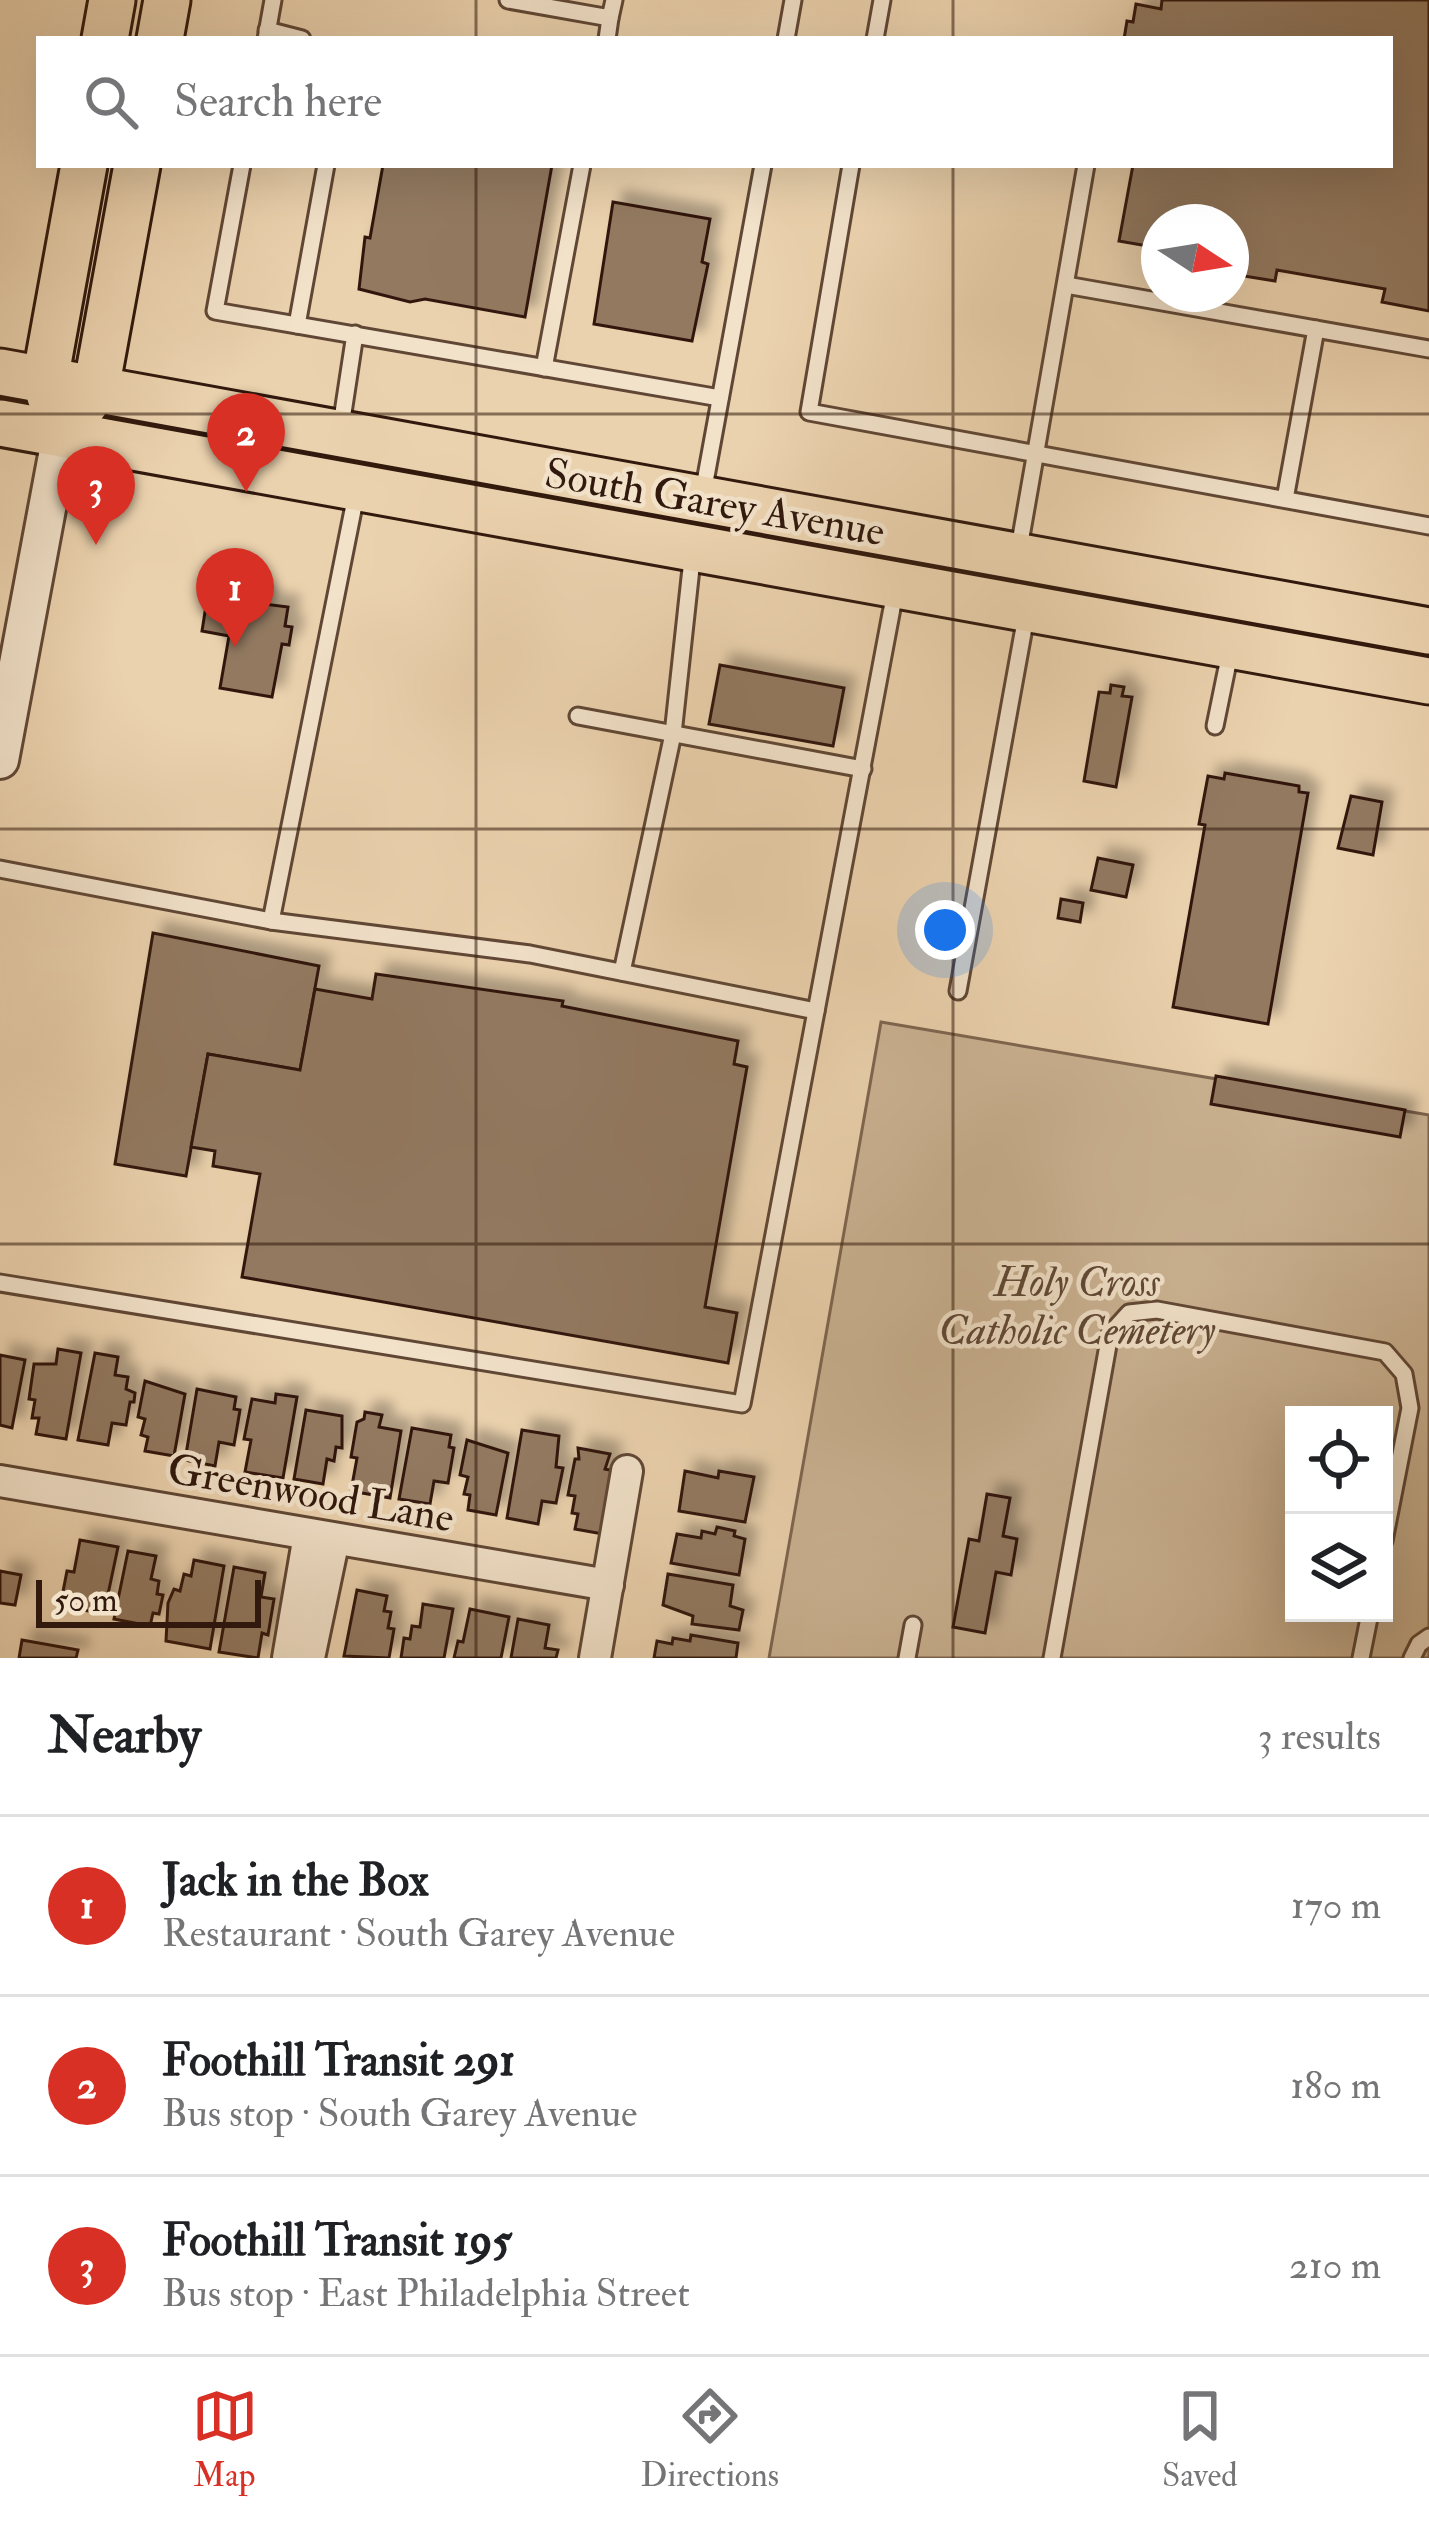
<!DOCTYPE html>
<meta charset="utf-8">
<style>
body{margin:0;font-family:"IM FELL Double Pica",serif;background:#f2f2f2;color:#202124}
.controls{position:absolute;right:36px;bottom:36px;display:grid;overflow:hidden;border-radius:0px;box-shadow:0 12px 48px #0002}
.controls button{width:108px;height:108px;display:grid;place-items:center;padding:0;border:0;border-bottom:3px solid #e0e0e0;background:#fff;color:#202124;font:60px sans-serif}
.compass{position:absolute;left:1141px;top:204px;width:108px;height:108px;border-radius:50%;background:#fff;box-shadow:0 12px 48px #0002;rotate:102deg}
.scale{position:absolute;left:36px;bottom:30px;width:225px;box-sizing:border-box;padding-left:12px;border:6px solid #31190d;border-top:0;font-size:33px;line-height:42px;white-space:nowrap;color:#31190d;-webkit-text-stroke:9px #f2e2ca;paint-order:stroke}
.you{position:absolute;left:945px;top:930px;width:42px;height:42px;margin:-30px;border:9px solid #fff;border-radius:50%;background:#1a73e8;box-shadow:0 0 0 18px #1a73e833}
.badge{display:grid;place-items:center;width:78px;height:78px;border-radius:50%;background:#d93025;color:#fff;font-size:39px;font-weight:700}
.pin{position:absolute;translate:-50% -99px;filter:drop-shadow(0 3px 6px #0008)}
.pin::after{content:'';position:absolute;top:63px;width:42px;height:36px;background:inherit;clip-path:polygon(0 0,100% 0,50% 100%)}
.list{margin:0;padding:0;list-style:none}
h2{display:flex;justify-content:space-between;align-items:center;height:156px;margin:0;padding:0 48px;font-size:51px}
h2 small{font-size:39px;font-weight:400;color:#757577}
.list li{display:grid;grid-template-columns:78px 1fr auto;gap:36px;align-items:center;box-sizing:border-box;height:180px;padding:0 48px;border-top:3px solid #e0e0e0}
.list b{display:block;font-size:45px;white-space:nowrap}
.list p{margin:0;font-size:39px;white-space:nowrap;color:#757577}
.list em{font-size:39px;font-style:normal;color:#757577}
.icon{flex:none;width:66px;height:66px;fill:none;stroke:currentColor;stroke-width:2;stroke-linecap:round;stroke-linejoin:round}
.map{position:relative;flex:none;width:1429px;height:1658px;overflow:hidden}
.search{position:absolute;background:#fff;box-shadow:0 12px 48px #0002;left:36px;right:36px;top:36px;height:132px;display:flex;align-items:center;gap:30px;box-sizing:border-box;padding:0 42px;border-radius:0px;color:#757577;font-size:45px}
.sheet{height:696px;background:#fff}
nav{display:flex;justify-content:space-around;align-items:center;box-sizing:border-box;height:168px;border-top:3px solid #e0e0e0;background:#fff;font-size:33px;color:#757577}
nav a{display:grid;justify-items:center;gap:6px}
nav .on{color:#d93025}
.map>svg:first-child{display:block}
</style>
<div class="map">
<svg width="1429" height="1658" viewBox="0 0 1429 1658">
<defs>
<filter id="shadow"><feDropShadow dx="11" dy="-11" stdDeviation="6" flood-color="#0004"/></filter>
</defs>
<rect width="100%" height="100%" fill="#ebd2ae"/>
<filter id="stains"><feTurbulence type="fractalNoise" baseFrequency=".00167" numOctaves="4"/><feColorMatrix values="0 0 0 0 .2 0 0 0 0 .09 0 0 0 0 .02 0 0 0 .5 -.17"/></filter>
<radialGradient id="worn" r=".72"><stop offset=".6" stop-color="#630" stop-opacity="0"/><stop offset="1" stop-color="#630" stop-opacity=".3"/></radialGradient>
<path fill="#cbb393" stroke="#7e6650" stroke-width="3" fill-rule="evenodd" d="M881 1022 1429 1115V1658H769ZM1294 1415H1384V1613H1294Z"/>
<g fill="#927961" stroke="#31190d" stroke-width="3" filter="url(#shadow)">
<path d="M1162 0H1429V311L1382 302 1385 289 1277 270 1275 281 1244 276 1246 264 1231 261V222H1159V248L1119 241 1133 165H1390V39H1124L1127 21 1133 22 1136 4 1161 9Z"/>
<path d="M383 165H552L525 317 425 299 410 302 359 289 365 237 370 238Z"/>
<path d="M613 202 710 219 702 262 708 264 692 341 594 324Z"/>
<path d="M208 593 248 600 249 594 265 597 264 604 288 607 285 626 292 627 289 645 282 644 272 697 220 688 229 636 202 631Z"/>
<path d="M720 665 844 688 833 746 709 724Z"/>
<path d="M1111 685 1124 687 1122 696 1132 697 1116 787 1084 781 1099 692 1110 693Z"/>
<path d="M1225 773 1299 786V792L1308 793 1268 1024 1173 1007 1205 825 1199 824 1208 776 1224 779Z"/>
<path d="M1351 796 1382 802 1373 855 1338 848Z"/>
<path d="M1098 858 1133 865 1126 897 1091 890Z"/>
<path d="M1061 899 1083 903 1080 922 1058 918Z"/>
<path d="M153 933 319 966 300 1070 208 1054 186 1176 115 1164Z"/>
<path d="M376 974 563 1001 562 1006 738 1041 734 1064 747 1067 705 1307 737 1313 728 1363 242 1277 260 1174 213 1166 215 1151 191 1147 208 1054 300 1070 315 989 372 999Z"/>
<path d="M1216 1076 1405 1110 1400 1137 1211 1104Z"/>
<path d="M58 1349 81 1353 66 1439 36 1434 39 1418H32L35 1400 29 1399 34 1364H56Z"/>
<path d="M95 1353 118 1357 115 1375 128 1377 126 1389 135 1393 134 1402H130L126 1425 112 1423 108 1445 78 1440Z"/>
<path d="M0 1355 25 1360 12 1428 0 1425Z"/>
<path d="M145 1381 185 1394 174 1456 145 1451 148 1437 141 1435 145 1419 138 1417Z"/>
<path d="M197 1389 236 1397 234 1409 240 1410 234 1445 219 1442 215 1466 185 1460Z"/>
<path d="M276 1394 297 1397 283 1478 245 1472 251 1440 244 1439 252 1399 275 1403Z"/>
<path d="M306 1410 342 1416V1448L336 1447 334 1461 327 1459 323 1484 294 1479Z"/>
<path d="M365 1412 382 1415 379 1427 401 1431 390 1498 351 1491 357 1458 351 1457 357 1422 364 1419Z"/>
<path d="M412 1428 451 1435 449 1447 454 1448 448 1483 434 1481 430 1504 399 1499Z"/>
<path d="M522 1430 559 1436 556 1467 563 1468 556 1503 542 1501 538 1524 507 1518Z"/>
<path d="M467 1440 508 1453 496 1515 468 1510 470 1495 464 1494 468 1477 460 1475Z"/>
<path d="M578 1448 610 1454 605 1469 615 1471 603 1534 575 1529 578 1514 572 1513 575 1496 568 1495 575 1459H579Z"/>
<path d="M685 1471 718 1478 719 1471 754 1477 745 1522 679 1511Z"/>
<path d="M987 1494 1010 1498 1003 1536 1017 1539 1011 1575 996 1572 985 1633 953 1627 969 1539 979 1541Z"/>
<path d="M717 1527 735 1531 734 1536 745 1539 739 1575 671 1563 677 1534 701 1538 702 1531 715 1534Z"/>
<path d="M80 1540 118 1547 104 1613 60 1607 67 1571 74 1572Z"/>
<path d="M128 1551 156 1556 151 1579 159 1581 157 1594 163 1595 159 1614 153 1613 150 1626 114 1619Z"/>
<path d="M194 1560 224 1566 210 1649 166 1641 168 1603 174 1589 180 1591 184 1574 191 1576Z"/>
<path d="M234 1567 265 1573 261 1597 274 1599 268 1635 262 1633 258 1658 219 1652Z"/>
<path d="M0 1571 21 1575 15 1605 0 1603Z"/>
<path d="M668 1574 733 1585 730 1606 743 1610 739 1630 692 1624 693 1616 663 1605Z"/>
<path d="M357 1590 387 1596 384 1611 391 1612 388 1628 394 1629 389 1658 344 1656Z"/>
<path d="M423 1604 453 1609 444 1658H401L404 1638 410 1639 412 1626 420 1627Z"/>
<path d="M470 1609 509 1617 501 1658H454L458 1641 463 1642Z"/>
<path d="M518 1619 549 1625 545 1648 558 1650 556 1658H511Z"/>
<path d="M691 1635 738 1643 736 1658H654L657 1641 672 1644 673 1638 690 1641Z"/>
<path d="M22 1640 78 1650 76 1658H19Z"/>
</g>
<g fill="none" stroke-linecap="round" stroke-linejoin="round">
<defs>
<g id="service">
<path d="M508 0 610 18 614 0"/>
<path d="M267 30 302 39"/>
<path d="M266 39 273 0"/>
<path d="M607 39 610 18"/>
<path d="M786 39 793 0"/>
<path d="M875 39 882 0"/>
<path d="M242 165 215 311 720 398"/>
<path d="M851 165 809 412 1429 526"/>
<path d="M1066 285 1429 349"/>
<path d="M297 325 326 165"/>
<path d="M544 368 582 165"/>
<path d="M341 426 355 334"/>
<path d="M703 493 763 165"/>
<path d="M1285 499 1316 329"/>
<path d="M1018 554 1086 165"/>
<path d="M578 716 863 769"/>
<path d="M1215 726 1231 648"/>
<path d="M0 869 271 921 530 954 816 1011"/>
<path d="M271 921 357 490"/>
<path d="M622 972 673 734 693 550"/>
<path d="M958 991 1027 611"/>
<path d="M0 1283 742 1404 896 587"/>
<path d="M907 1658 913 1625"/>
<path d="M1052 1658 1110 1334 1129 1313 1157 1310 1385 1352 1404 1374 1410 1408 1384 1541"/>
<path d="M1361 1658 1370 1613"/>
<path d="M1412 1658 1419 1644 1429 1637"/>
</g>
<g id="minor">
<path d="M0 1481 608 1585"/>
<path d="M288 1658 309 1535"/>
<path d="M309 1658 334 1539"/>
<path d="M595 1658 627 1471"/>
</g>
<path id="tertiary" d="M0 760 61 434"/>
<g id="primary">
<path d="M105 39 112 0"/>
<path d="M160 39 167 0"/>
<path d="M0 372 1429 631"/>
<path d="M54 409 45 380 84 165"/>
<path d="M79 411 96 389 137 165"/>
<path d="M0 423 1429 681"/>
</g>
</defs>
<use href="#service" stroke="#604735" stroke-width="21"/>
<use href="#minor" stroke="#604735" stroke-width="36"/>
<use href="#tertiary" stroke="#604735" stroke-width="42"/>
<use href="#primary" stroke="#31190d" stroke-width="51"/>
<use href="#service" stroke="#f2e2ca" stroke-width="15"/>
<use href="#minor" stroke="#f2e2ca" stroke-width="30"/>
<use href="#tertiary" stroke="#f2e2ca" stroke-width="36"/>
<use href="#primary" stroke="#ebd2ae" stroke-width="45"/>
</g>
<path fill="none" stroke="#31190d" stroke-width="3" stroke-opacity="0.55" d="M476 0V39M953 0V39M476 165V1658M953 165V1658M0 414H1429M0 829H1429M0 1244H1429"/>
<g text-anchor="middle" stroke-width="9" stroke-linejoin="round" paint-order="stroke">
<g font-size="42" fill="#31190d" stroke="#f2e2ca">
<text transform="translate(715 501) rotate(10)" y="15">South Garey Avenue</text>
<text transform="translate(311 1492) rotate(10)" y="15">Greenwood Lane</text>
</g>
<g font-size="42" font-style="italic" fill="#5f4735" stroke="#f2e2ca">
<text x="1077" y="1296">Holy Cross<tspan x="1077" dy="48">Catholic Cemetery</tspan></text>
</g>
</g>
<rect width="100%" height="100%" filter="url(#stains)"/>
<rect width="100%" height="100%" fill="url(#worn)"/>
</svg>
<div class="controls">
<button><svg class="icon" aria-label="locate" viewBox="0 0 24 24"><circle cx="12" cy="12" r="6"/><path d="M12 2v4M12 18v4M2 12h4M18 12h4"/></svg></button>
<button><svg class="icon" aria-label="layers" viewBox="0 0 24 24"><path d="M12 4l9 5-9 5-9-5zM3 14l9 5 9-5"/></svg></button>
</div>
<svg class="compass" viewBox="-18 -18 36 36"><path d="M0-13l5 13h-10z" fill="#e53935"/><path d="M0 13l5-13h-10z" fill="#757577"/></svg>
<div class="scale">50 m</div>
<div class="you"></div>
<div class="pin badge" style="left:235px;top:647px">1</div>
<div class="pin badge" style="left:246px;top:492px">2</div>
<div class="pin badge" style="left:96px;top:545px">3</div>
<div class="search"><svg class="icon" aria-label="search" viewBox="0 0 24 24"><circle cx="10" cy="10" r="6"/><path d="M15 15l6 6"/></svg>Search here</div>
</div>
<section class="sheet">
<h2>Nearby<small>3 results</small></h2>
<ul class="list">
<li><span class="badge">1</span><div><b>Jack in the Box</b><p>Restaurant · South Garey Avenue</p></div><em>170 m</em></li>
<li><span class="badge">2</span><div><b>Foothill Transit 291</b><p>Bus stop · South Garey Avenue</p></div><em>180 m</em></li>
<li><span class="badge">3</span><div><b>Foothill Transit 195</b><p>Bus stop · East Philadelphia Street</p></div><em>210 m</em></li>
</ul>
</section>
<nav>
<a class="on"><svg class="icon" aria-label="map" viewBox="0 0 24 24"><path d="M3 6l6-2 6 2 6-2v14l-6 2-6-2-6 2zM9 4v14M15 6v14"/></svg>Map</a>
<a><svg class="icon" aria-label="directions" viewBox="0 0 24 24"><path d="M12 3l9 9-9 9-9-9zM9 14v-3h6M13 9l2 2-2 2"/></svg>Directions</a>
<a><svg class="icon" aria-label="saved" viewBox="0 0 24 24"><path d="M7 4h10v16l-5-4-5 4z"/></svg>Saved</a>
</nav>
